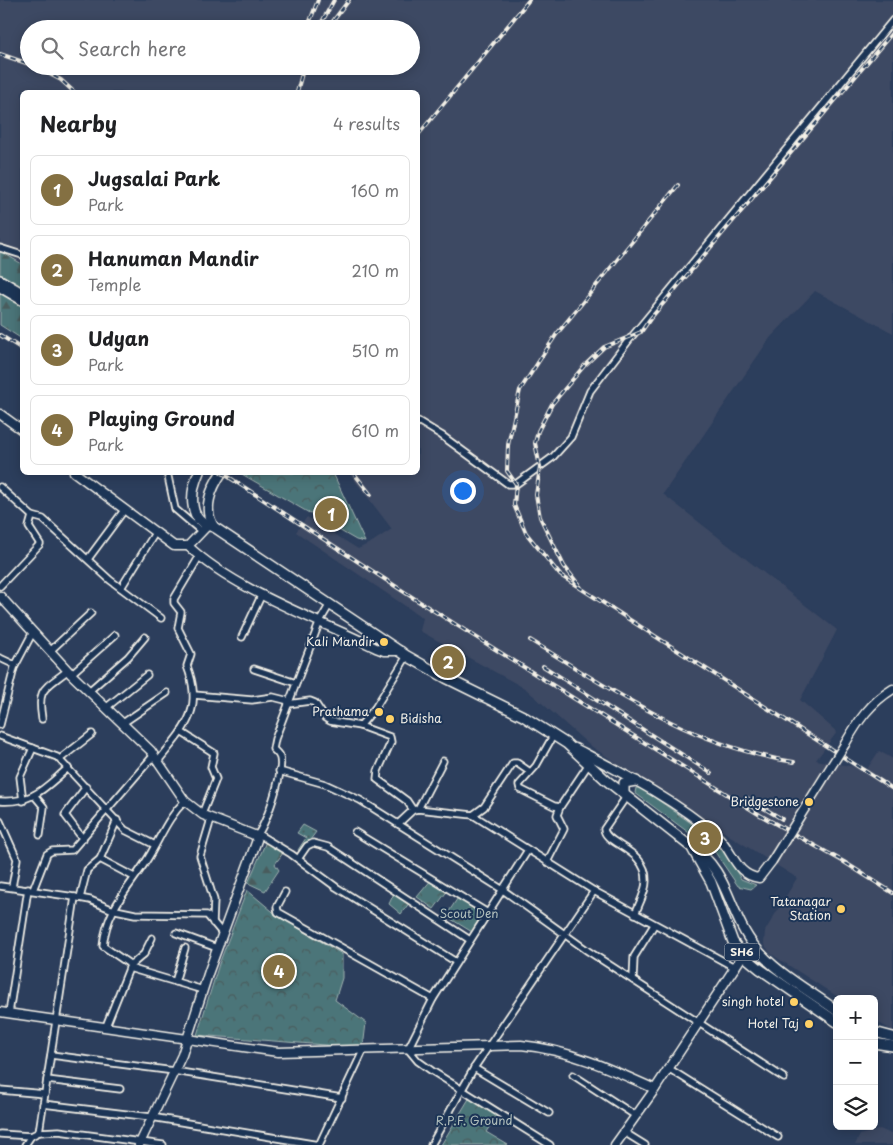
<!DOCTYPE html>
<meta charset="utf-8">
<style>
body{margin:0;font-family:"Playpen Sans",sans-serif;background:#f2f2f2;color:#202124}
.controls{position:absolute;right:15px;bottom:15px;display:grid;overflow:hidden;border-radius:8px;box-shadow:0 2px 12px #0003}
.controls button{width:45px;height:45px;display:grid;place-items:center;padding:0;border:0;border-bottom:1px solid #e0e0e0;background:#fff;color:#202124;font:25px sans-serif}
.you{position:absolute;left:462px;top:490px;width:18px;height:18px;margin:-12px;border:4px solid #fff;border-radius:50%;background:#1a73e8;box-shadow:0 0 0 8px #1a73e833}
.badge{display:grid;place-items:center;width:32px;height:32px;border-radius:50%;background:#847042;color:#fff;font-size:16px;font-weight:700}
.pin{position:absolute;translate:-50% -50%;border:2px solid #fff;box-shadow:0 1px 5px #0006}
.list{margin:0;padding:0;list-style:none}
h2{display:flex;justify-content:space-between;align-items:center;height:65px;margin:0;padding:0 20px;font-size:21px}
h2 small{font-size:16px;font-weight:400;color:#757577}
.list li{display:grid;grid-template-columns:32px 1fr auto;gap:15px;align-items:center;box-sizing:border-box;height:70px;margin:0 10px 10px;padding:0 10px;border:1px solid #e0e0e0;border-radius:8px}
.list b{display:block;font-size:19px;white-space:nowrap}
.list p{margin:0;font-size:16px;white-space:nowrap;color:#757577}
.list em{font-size:16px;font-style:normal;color:#757577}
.icon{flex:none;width:28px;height:28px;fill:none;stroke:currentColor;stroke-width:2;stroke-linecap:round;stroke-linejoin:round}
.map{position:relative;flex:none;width:893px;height:1145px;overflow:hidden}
.search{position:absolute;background:#fff;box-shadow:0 2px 12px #0003;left:20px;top:20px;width:400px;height:55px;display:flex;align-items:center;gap:12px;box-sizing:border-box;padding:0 18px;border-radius:28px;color:#757577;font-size:19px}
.panel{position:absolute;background:#fff;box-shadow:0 2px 12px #0003;left:20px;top:90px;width:400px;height:385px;border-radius:8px}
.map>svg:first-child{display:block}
</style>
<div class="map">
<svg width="893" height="1145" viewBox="0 0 893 1145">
<defs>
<pattern id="grass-dots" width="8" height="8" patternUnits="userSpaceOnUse" patternTransform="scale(1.25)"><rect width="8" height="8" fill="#4c7579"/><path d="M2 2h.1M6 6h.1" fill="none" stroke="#4a5c5d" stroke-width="1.8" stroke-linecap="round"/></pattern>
<pattern id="forest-firs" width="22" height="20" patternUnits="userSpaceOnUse" patternTransform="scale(1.25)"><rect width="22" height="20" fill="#4c7579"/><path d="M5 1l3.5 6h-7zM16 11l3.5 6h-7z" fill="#4a5c5d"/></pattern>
<pattern id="park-crowns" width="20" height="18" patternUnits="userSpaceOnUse" patternTransform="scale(1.25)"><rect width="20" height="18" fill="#4c7579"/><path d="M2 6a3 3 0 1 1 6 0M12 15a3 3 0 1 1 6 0" fill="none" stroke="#4a5c5d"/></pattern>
</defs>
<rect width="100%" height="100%" fill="#2c3e5c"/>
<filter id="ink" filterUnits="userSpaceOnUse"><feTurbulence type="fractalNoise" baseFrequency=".02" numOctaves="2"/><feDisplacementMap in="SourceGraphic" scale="10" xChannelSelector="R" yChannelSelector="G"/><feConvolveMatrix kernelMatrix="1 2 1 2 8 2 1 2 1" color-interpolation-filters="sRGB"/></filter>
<g filter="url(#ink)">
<g fill="#3e4963" fill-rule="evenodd">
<path d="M0 0H893V333L815 291 770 338 663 494 837 630 800 700 837 732 816 760 867 769 879 751 893 759V1031L874 1020V999H841L771 954 764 944 765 931 797 878 643 781 588 744 526 689 420 631 423 618 296 532 307 517 358 549 372 542 392 529 349 473 418 472V92H22V264L0 251ZM29 29H411V66H29Z"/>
<path d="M880 1129 893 1135V1145H855L860 1135Z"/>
</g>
<path fill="url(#grass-dots)" stroke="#a0b3b0" d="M303 825 316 832 301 852 298 850 306 838 297 833Z"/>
<g fill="url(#forest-firs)" stroke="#a0b3b0">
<path d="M0 251 22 264V287L0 274Z"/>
<path d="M0 290 22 304V339L0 325Z"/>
<path d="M268 837 286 849 275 864 279 870 265 891 248 883Z"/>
<path d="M461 893 492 912 477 935 446 916Z"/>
</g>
<g fill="url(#park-crowns)" stroke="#a0b3b0">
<path d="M240 473H333L365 542 356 540Z"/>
<path d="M636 788H641L718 842 741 879 756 885 751 889 738 886 715 852 635 793Z"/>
<path d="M432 879 448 890 434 909 417 897Z"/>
<path d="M396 889 413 898 401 914 389 904Z"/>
<path d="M247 890 278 916 342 954V978L335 1000 366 1023 363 1048 197 1035 219 964Z"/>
<path d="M470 1097 498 1114 486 1132 508 1145H441Z"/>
</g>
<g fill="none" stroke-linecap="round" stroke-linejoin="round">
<defs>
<g id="street">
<path d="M0 248 22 255"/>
<path d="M418 421 441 435 508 484H516L553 457 571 437 590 391 629 340 893 20"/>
<path d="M167 472 175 509 202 532"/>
<path d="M0 487 32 516 29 527 40 544 0 586"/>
<path d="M32 516 43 519 110 580 161 618"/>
<path d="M88 559 125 509"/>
<path d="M121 588 155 533"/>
<path d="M242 637 262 594"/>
<path d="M50 651 91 613"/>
<path d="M0 658 15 665"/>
<path d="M254 669 296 683"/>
<path d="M71 674 115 635"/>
<path d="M89 691 128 657 145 637"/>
<path d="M194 695 252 700 273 697 289 701"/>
<path d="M288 704 310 701 315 703 325 718 330 721 360 726 375 708 407 656"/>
<path d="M107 707 147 675"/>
<path d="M42 719C37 688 44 689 67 671"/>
<path d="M123 723 167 693"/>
<path d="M0 725 14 668 33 632"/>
<path d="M360 726 390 737 391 742 378 771 377 779 407 801 413 810"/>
<path d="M181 732 214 753 211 767 216 779 202 814"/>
<path d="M0 736 57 757 125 830 155 845"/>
<path d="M553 736 536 766 519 785 520 789 554 806 560 807 588 765"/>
<path d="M60 759 92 734"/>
<path d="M158 761C185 728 204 710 187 666L191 654 178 628 181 612 174 603V599L199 557"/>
<path d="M279 771 325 784 360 800 503 890 588 951 784 1078"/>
<path d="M34 795 44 807 40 835"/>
<path d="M626 797 604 829C605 845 647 849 646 881 646 892 639 904 635 914"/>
<path d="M0 801C34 803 44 788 68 768"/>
<path d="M23 801 20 777 33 748"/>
<path d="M418 809 443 761"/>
<path d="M473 815 594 891 736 968"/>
<path d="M211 819 200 856 214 900 213 923"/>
<path d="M0 821 17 859 12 887"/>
<path d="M398 824 413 810 418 809 473 815 484 807 513 763H517L530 772"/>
<path d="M355 832 488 913"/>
<path d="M258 834 291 854 336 887 456 962"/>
<path d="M256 837C266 824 284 774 280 758 279 754 276 752 273 749L275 739 320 621 330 604"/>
<path d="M83 839 65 815 86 787"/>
<path d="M528 850 433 999 408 1049 418 1061 432 1071 550 1145"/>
<path d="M100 859 134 877"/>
<path d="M298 859 307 846 313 843 328 847 470 940"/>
<path d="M547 862 564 829 557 815 560 807"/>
<path d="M0 886 68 896 90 900 111 909 135 914 207 915 222 933"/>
<path d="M33 890 47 854 52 851 72 850 154 755"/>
<path d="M285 892 277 907 278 912 433 999"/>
<path d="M80 898 87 870 100 859 117 820"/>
<path d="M176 933 217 948"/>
<path d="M130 966 144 954 152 938"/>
<path d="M129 968 203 990"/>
<path d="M633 980 634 957 654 925"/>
<path d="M175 982 185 948"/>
<path d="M9 1013 28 889"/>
<path d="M106 1026 130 966 128 963 103 946C107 905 133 885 151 853 162 834 169 816 185 801"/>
<path d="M51 1055 174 1071 342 1098"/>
<path d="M474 1068 549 1113"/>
<path d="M668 1068 778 1137"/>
<path d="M573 1075 636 1116"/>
<path d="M47 1080 120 1089"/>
<path d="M0 1090 45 1094"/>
<path d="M43 1104 151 1117 319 1145"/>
<path d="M39 1132 75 897"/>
<path d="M624 1132 645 1145"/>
<path d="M0 1134 31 1136 39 1132 59 1131 163 1145"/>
<path d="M25 1145 31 1136"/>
<path d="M319 1145 364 1049"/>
<path d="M431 1145 474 1068 594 891"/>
</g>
<g id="secondary">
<path d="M0 414 22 430"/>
<path d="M74 472 174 546H188L210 523"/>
<path d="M188 546C236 591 317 619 376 648L384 651H401"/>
<path d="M0 596 71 674 151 751 185 801 203 815 254 835 257 840 209 971 182 1055 139 1145"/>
<path d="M845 744C858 721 870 703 893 689"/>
<path d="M575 748C624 774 675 800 717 836 733 850 735 875 759 878L772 861"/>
<path d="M0 1012 278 1052 521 1045C570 1050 611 1069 655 1089"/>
<path d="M615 1145 655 1089 743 955"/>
</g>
<g id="primary">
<path d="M0 280 22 293"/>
<path d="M0 287 22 300"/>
<path d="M199 472C190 492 187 523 214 527"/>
<path d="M222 472C211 488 202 510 214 527L407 656 446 678 523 716 567 744 606 780 691 847C729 869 728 914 755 947 776 973 810 991 837 1011"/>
<path d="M624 795V783L636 781"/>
<path d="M693 850 711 882 733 942 743 955 760 969 837 1022"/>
<path d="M874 1032 893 1037"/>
<path d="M874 1043 893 1046"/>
</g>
</defs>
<use href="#street" stroke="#f4f1e8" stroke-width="9"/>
<use href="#secondary" stroke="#f4f1e8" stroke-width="11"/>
<use href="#primary" stroke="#f4f1e8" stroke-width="12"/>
<use href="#street" stroke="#1d3557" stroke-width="5.5"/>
<use href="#secondary" stroke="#1d3557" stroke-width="8"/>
<use href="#primary" stroke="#1d3557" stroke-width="9"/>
<defs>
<g id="rail">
<path d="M307 29 318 0"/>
<path d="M318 29 334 0"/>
<path d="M327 29 349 0"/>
<path d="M0 54 29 64"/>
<path d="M34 66 61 80 74 92"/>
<path d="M297 92 304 66"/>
<path d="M418 135 529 0"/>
<path d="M678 185 556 335 520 390 508 445 507 471 516 484 514 505 526 533 560 575 893 789"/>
<path d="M0 335 22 349"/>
<path d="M221 472 415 599 760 815 844 862 893 893"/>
<path d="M353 472 371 495"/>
<path d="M579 585 564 566 540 517 536 495 540 467 535 443 538 431 552 404 584 366 604 347 641 332 650 319 893 32"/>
<path d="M530 640C613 691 695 747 794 762"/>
<path d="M543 666 711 773"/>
<path d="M747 798 782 819"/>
</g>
</defs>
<use href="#rail" stroke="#f4f1e8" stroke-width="4"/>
<use href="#rail" stroke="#1d3557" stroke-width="2" stroke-dasharray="5.5" stroke-linecap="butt"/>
<defs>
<path id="secondary-bridge" d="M772 861 845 744"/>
</defs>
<use href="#secondary-bridge" stroke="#f4f1e8" stroke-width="11" stroke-linecap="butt"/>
<use href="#secondary-bridge" stroke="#1d3557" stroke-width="8"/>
</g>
</g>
<g fill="#ffd166" stroke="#1d3557" stroke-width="2">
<circle cx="384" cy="642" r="5"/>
<circle cx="379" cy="712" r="5"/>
<circle cx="390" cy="719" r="5"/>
<circle cx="809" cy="802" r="5"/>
<circle cx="841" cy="909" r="5"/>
<circle cx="794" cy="1002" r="5"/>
<circle cx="809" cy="1024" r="5"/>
</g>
<g text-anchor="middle" stroke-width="4" stroke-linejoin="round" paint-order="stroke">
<rect fill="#1d3557" stroke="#b4b9bc" stroke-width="1" x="724.5" y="943.5" width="35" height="17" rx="4"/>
<g font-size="11" font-weight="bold" fill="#f4f1e8">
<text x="742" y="956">SH6</text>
</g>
<g font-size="12" fill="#f4f1e8" stroke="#1d3557" text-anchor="end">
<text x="374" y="646">Kali Mandir</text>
<text x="369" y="716">Prathama</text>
<text x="400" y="723" text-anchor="start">Bidisha</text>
<text x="799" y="806">Bridgestone</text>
<text x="831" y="906">Tatanagar<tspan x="831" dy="14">Station</tspan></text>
<text x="784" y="1006">singh hotel</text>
<text x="799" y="1028">Hotel Taj</text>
</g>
<g font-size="12" fill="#b1bfbc" stroke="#1d3557">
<text x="469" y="918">Scout Den</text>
<text x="474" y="1125">R.P.F. Ground</text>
</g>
</g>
</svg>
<div class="controls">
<button>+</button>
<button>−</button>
<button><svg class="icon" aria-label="layers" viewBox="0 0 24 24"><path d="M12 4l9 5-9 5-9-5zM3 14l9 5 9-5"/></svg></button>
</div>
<div class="you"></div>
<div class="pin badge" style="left:331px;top:514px">1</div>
<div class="pin badge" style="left:448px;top:662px">2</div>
<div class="pin badge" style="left:705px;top:838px">3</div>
<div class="pin badge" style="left:279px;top:971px">4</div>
<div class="search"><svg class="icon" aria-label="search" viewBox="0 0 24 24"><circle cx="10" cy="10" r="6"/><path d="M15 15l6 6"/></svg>Search here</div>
<section class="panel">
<h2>Nearby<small>4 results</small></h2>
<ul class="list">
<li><span class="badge">1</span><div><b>Jugsalai Park</b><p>Park</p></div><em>160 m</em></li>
<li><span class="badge">2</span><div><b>Hanuman Mandir</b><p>Temple</p></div><em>210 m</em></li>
<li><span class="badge">3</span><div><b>Udyan</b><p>Park</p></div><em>510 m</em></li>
<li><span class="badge">4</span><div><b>Playing Ground</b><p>Park</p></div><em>610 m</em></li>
</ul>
</section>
</div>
